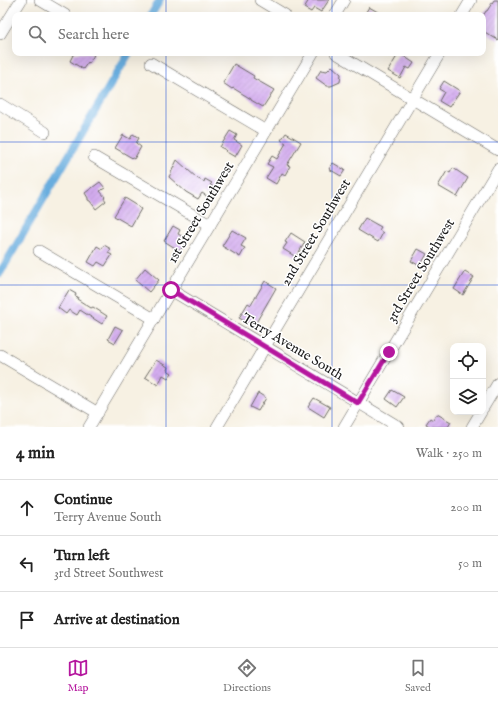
<!DOCTYPE html>
<meta charset="utf-8">
<style>
body{margin:0;font-family:"IM FELL English",serif;background:#f2f2f2;color:#222}
.controls{position:absolute;right:12px;bottom:12px;display:grid;overflow:hidden;border-radius:8px;box-shadow:0 4px 16px #0002}
.controls button{width:36px;height:36px;display:grid;place-items:center;padding:0;border:0;border-bottom:1px solid #e0e0e0;background:#fff;color:#222;font:20px sans-serif}
.stop{position:absolute;width:12px;height:12px;margin:-9px;border:3px solid #b5179e;border-radius:50%;background:#fff}
.stop.end{background:#b5179e;border-color:#fff;box-shadow:0 1px 4px #0008}
.list{margin:0;padding:0;list-style:none}
h2{display:flex;justify-content:space-between;align-items:center;height:52px;margin:0;padding:0 16px;font-size:17px}
h2 small{font-size:13px;font-weight:400;color:#767676}
.list li{display:grid;grid-template-columns:26px 1fr auto;gap:12px;align-items:center;box-sizing:border-box;height:56px;padding:0 16px;border-top:1px solid #e0e0e0}
.list b{display:block;font-size:15px;white-space:nowrap}
.list p{margin:0;font-size:13px;white-space:nowrap;color:#767676}
.list em{font-size:13px;font-style:normal;color:#767676}
.icon{flex:none;width:22px;height:22px;fill:none;stroke:currentColor;stroke-width:2;stroke-linecap:round;stroke-linejoin:round}
.map{position:relative;flex:none;width:498px;height:427px;overflow:hidden}
.search{position:absolute;background:#fff;box-shadow:0 4px 16px #0002;left:12px;right:12px;top:12px;height:44px;display:flex;align-items:center;gap:10px;box-sizing:border-box;padding:0 14px;border-radius:8px;color:#767676;font-size:15px}
.sheet{height:220px;background:#fff}
nav{display:flex;justify-content:space-around;align-items:center;box-sizing:border-box;height:56px;border-top:1px solid #e0e0e0;background:#fff;font-size:11px;color:#767676}
nav a{display:grid;justify-items:center;gap:2px}
nav .on{color:#b5179e}
.map>svg:first-child{display:block}
</style>
<div class="map">
<svg width="498" height="427" viewBox="0 0 498 427">
<defs>
<pattern id="building-hatch" width="6" height="6" patternUnits="userSpaceOnUse"><rect width="6" height="6" fill="#d3acef"/><path d="M-1 1l2-2M0 6l6-6M5 7l2-2" fill="none" stroke="#b593cc"/></pattern>
</defs>
<rect width="100%" height="100%" fill="#fff"/>
<filter id="ink" filterUnits="userSpaceOnUse"><feTurbulence type="fractalNoise" baseFrequency=".025" numOctaves="2"/><feDisplacementMap in="SourceGraphic" scale="8" xChannelSelector="R" yChannelSelector="G"/><feConvolveMatrix kernelMatrix="1 2 1 2 8 2 1 2 1" color-interpolation-filters="sRGB"/></filter>
<filter id="wash" filterUnits="userSpaceOnUse"><feTurbulence type="fractalNoise" baseFrequency=".012" numOctaves="4" result="noise"/><feDisplacementMap in="SourceGraphic" scale="16" xChannelSelector="R" yChannelSelector="G"/><feGaussianBlur stdDeviation="0.9" result="paint"/><feColorMatrix in="noise" values="0 0 0 0 0 0 0 0 0 0 0 0 0 0 0 0 0 1.4 0 .05"/><feComposite in="paint" operator="in"/></filter>
<g filter="url(#wash)">
<rect width="100%" height="100%" fill="#f7f1e3"/>
<g fill="none" stroke-linecap="round" stroke-linejoin="round">
<g stroke="#69adde" stroke-width="8">
<path d="M151 15 160 0"/>
<path d="M0 273 129 53"/>
</g>
</g>
<g id="blocks">
<g fill="url(#building-hatch)">
<path d="M309 0H329L321 12 314 8 311 12 304 8Z"/>
<path d="M494 0H498V40L483 31V16L486 11H487Z"/>
<path d="M369 7 383 15H364Z"/>
<path d="M74 53H90L94 55 89 63 88 62 83 69 70 61Z"/>
<path d="M399 53 414 63 410 69 406 67 400 78 388 71Z"/>
<path d="M234 64 254 76 253 78 274 90 263 107 251 100V99L233 88 232 89 223 83Z"/>
<path d="M332 66 341 74 340 82 331 86H327L316 78 321 70 327 71Z"/>
<path d="M444 81 460 91 449 107 439 101 444 92 439 89Z"/>
<path d="M230 131 237 135 234 140 242 145 235 157 225 151 226 150 220 147Z"/>
<path d="M286 133 301 142 287 165 290 166 285 175 282 173 276 184 266 178 273 167 267 164 272 156 277 159 286 143 281 140Z"/>
<path d="M133 134 139 138 136 143 141 147 134 159 115 148 123 135 130 139Z"/>
<path d="M177 160 197 178 204 182 205 179 212 183 210 185 216 188 210 198 202 193 198 199 186 192 169 177Z"/>
<path d="M333 163 345 170 341 176 329 169Z"/>
<path d="M453 168 468 178 457 197 438 186 447 171 450 173Z"/>
<path d="M100 182 105 188 100 191 105 197 104 198 106 201 96 209 90 201 88 200V198L85 193Z"/>
<path d="M125 198 138 206V207L141 209 131 226 114 216Z"/>
<path d="M365 218 381 227 379 230 383 233 378 242 358 230Z"/>
<path d="M173 226 180 230 178 234 187 239 180 251 164 241Z"/>
<path d="M232 230 246 238 241 246 245 248 240 257 222 246Z"/>
<path d="M291 233 305 242 296 257 283 249 287 243 285 242Z"/>
<path d="M104 245 111 249 108 253 112 255 105 266 98 262 95 266 88 262 97 246 102 249Z"/>
<path d="M418 249 427 254 420 266 411 261Z"/>
<path d="M145 268 159 280 149 292 135 280Z"/>
<path d="M465 271 474 277 463 295 454 289Z"/>
<path d="M265 281 276 288 254 326 239 318 248 303 251 305Z"/>
<path d="M69 290 76 294 75 296 78 297 77 299 91 308 93 307 107 316 102 324 80 310 77 315 69 310 66 314 58 308Z"/>
<path d="M115 326 123 330 115 343 108 339Z"/>
<path d="M156 360 168 367 167 370 172 373 168 378 163 375 158 385 145 377Z"/>
<path d="M392 390 404 397 397 407 386 399Z"/>
<path d="M258 393 266 398 258 411 250 407Z"/>
<path d="M314 398 330 407 324 417 308 407Z"/>
<path d="M437 414 451 422 448 427H431L426 424 430 418 433 420Z"/>
</g>
</g>
</g>
<g filter="url(#ink)">
<use href="#blocks" fill-opacity="0" stroke="#696762" stroke-width="1"/>
<g fill="none" stroke-linecap="round" stroke-linejoin="round">
<defs>
<g id="minor">
<path d="M40 0 65 15"/>
<path d="M260 0 285 15"/>
<path d="M335 15 344 0"/>
<path d="M462 15 471 0"/>
<path d="M0 34 21 0"/>
<path d="M336 53 498 150"/>
<path d="M151 63 266 131"/>
<path d="M0 104 45 132"/>
<path d="M94 157 210 225"/>
<path d="M39 251 154 319"/>
<path d="M171 290 399 427"/>
<path d="M0 355 98 413"/>
<path d="M483 408 498 383"/>
<path d="M89 427 313 53"/>
<path d="M217 427 440 53"/>
<path d="M344 427 498 169"/>
<path d="M472 427 481 412"/>
</g>
</defs>
<use href="#minor" stroke="#696762" stroke-width="12"/>
<use href="#minor" stroke="#fff" stroke-width="11"/>
</g>
</g>
<g fill="none" stroke-linecap="round" stroke-linejoin="round" filter="url(#ink)">
<path stroke="#b5179e" stroke-width="5" d="M171 290 358 403 389 352"/>
</g>
<path fill="none" stroke="#1d4ed8" stroke-width="1" stroke-opacity="0.55" d="M166 0V15M332 0V15M166 53V427M332 53V427M0 142H498M0 285H498"/>
<g text-anchor="middle" stroke-width="3" stroke-linejoin="round" paint-order="stroke">
<g font-size="14" fill="#1c1c1c" stroke="#fff">
<text transform="translate(200 212) rotate(-59)" y="5">1st Street Southwest</text>
<text transform="translate(315 232) rotate(-59)" y="5">2nd Street Southwest</text>
<text transform="translate(420 270) rotate(-59)" y="5">3rd Street Southwest</text>
<text transform="translate(293 346) rotate(31)" y="5">Terry Avenue South</text>
</g>
</g>
</svg>
<div class="controls">
<button><svg class="icon" aria-label="locate" viewBox="0 0 24 24"><circle cx="12" cy="12" r="6"/><path d="M12 2v4M12 18v4M2 12h4M18 12h4"/></svg></button>
<button><svg class="icon" aria-label="layers" viewBox="0 0 24 24"><path d="M12 4l9 5-9 5-9-5zM3 14l9 5 9-5"/></svg></button>
</div>
<div class="stop" style="left:171px;top:290px"></div>
<div class="stop end" style="left:389px;top:352px"></div>
<div class="search"><svg class="icon" aria-label="search" viewBox="0 0 24 24"><circle cx="10" cy="10" r="6"/><path d="M15 15l6 6"/></svg>Search here</div>
</div>
<section class="sheet">
<h2>4 min<small>Walk · 250 m</small></h2>
<ul class="list">
<li><svg class="icon" aria-label="ahead" viewBox="0 0 24 24"><path d="M12 20V5M6 11l6-6 6 6"/></svg><div><b>Continue</b><p>Terry Avenue South</p></div><em>200 m</em></li>
<li><svg class="icon" aria-label="left" viewBox="0 0 24 24"><path d="M17 20v-9H6M10 6l-5 5 5 5"/></svg><div><b>Turn left</b><p>3rd Street Southwest</p></div><em>50 m</em></li>
<li><svg class="icon" aria-label="arrive" viewBox="0 0 24 24"><path d="M6 21V4h12l-3 4 3 4H6"/></svg><div><b>Arrive at destination</b></div></li>
</ul>
</section>
<nav>
<a class="on"><svg class="icon" aria-label="map" viewBox="0 0 24 24"><path d="M3 6l6-2 6 2 6-2v14l-6 2-6-2-6 2zM9 4v14M15 6v14"/></svg>Map</a>
<a><svg class="icon" aria-label="directions" viewBox="0 0 24 24"><path d="M12 3l9 9-9 9-9-9zM9 14v-3h6M13 9l2 2-2 2"/></svg>Directions</a>
<a><svg class="icon" aria-label="saved" viewBox="0 0 24 24"><path d="M7 4h10v16l-5-4-5 4z"/></svg>Saved</a>
</nav>
